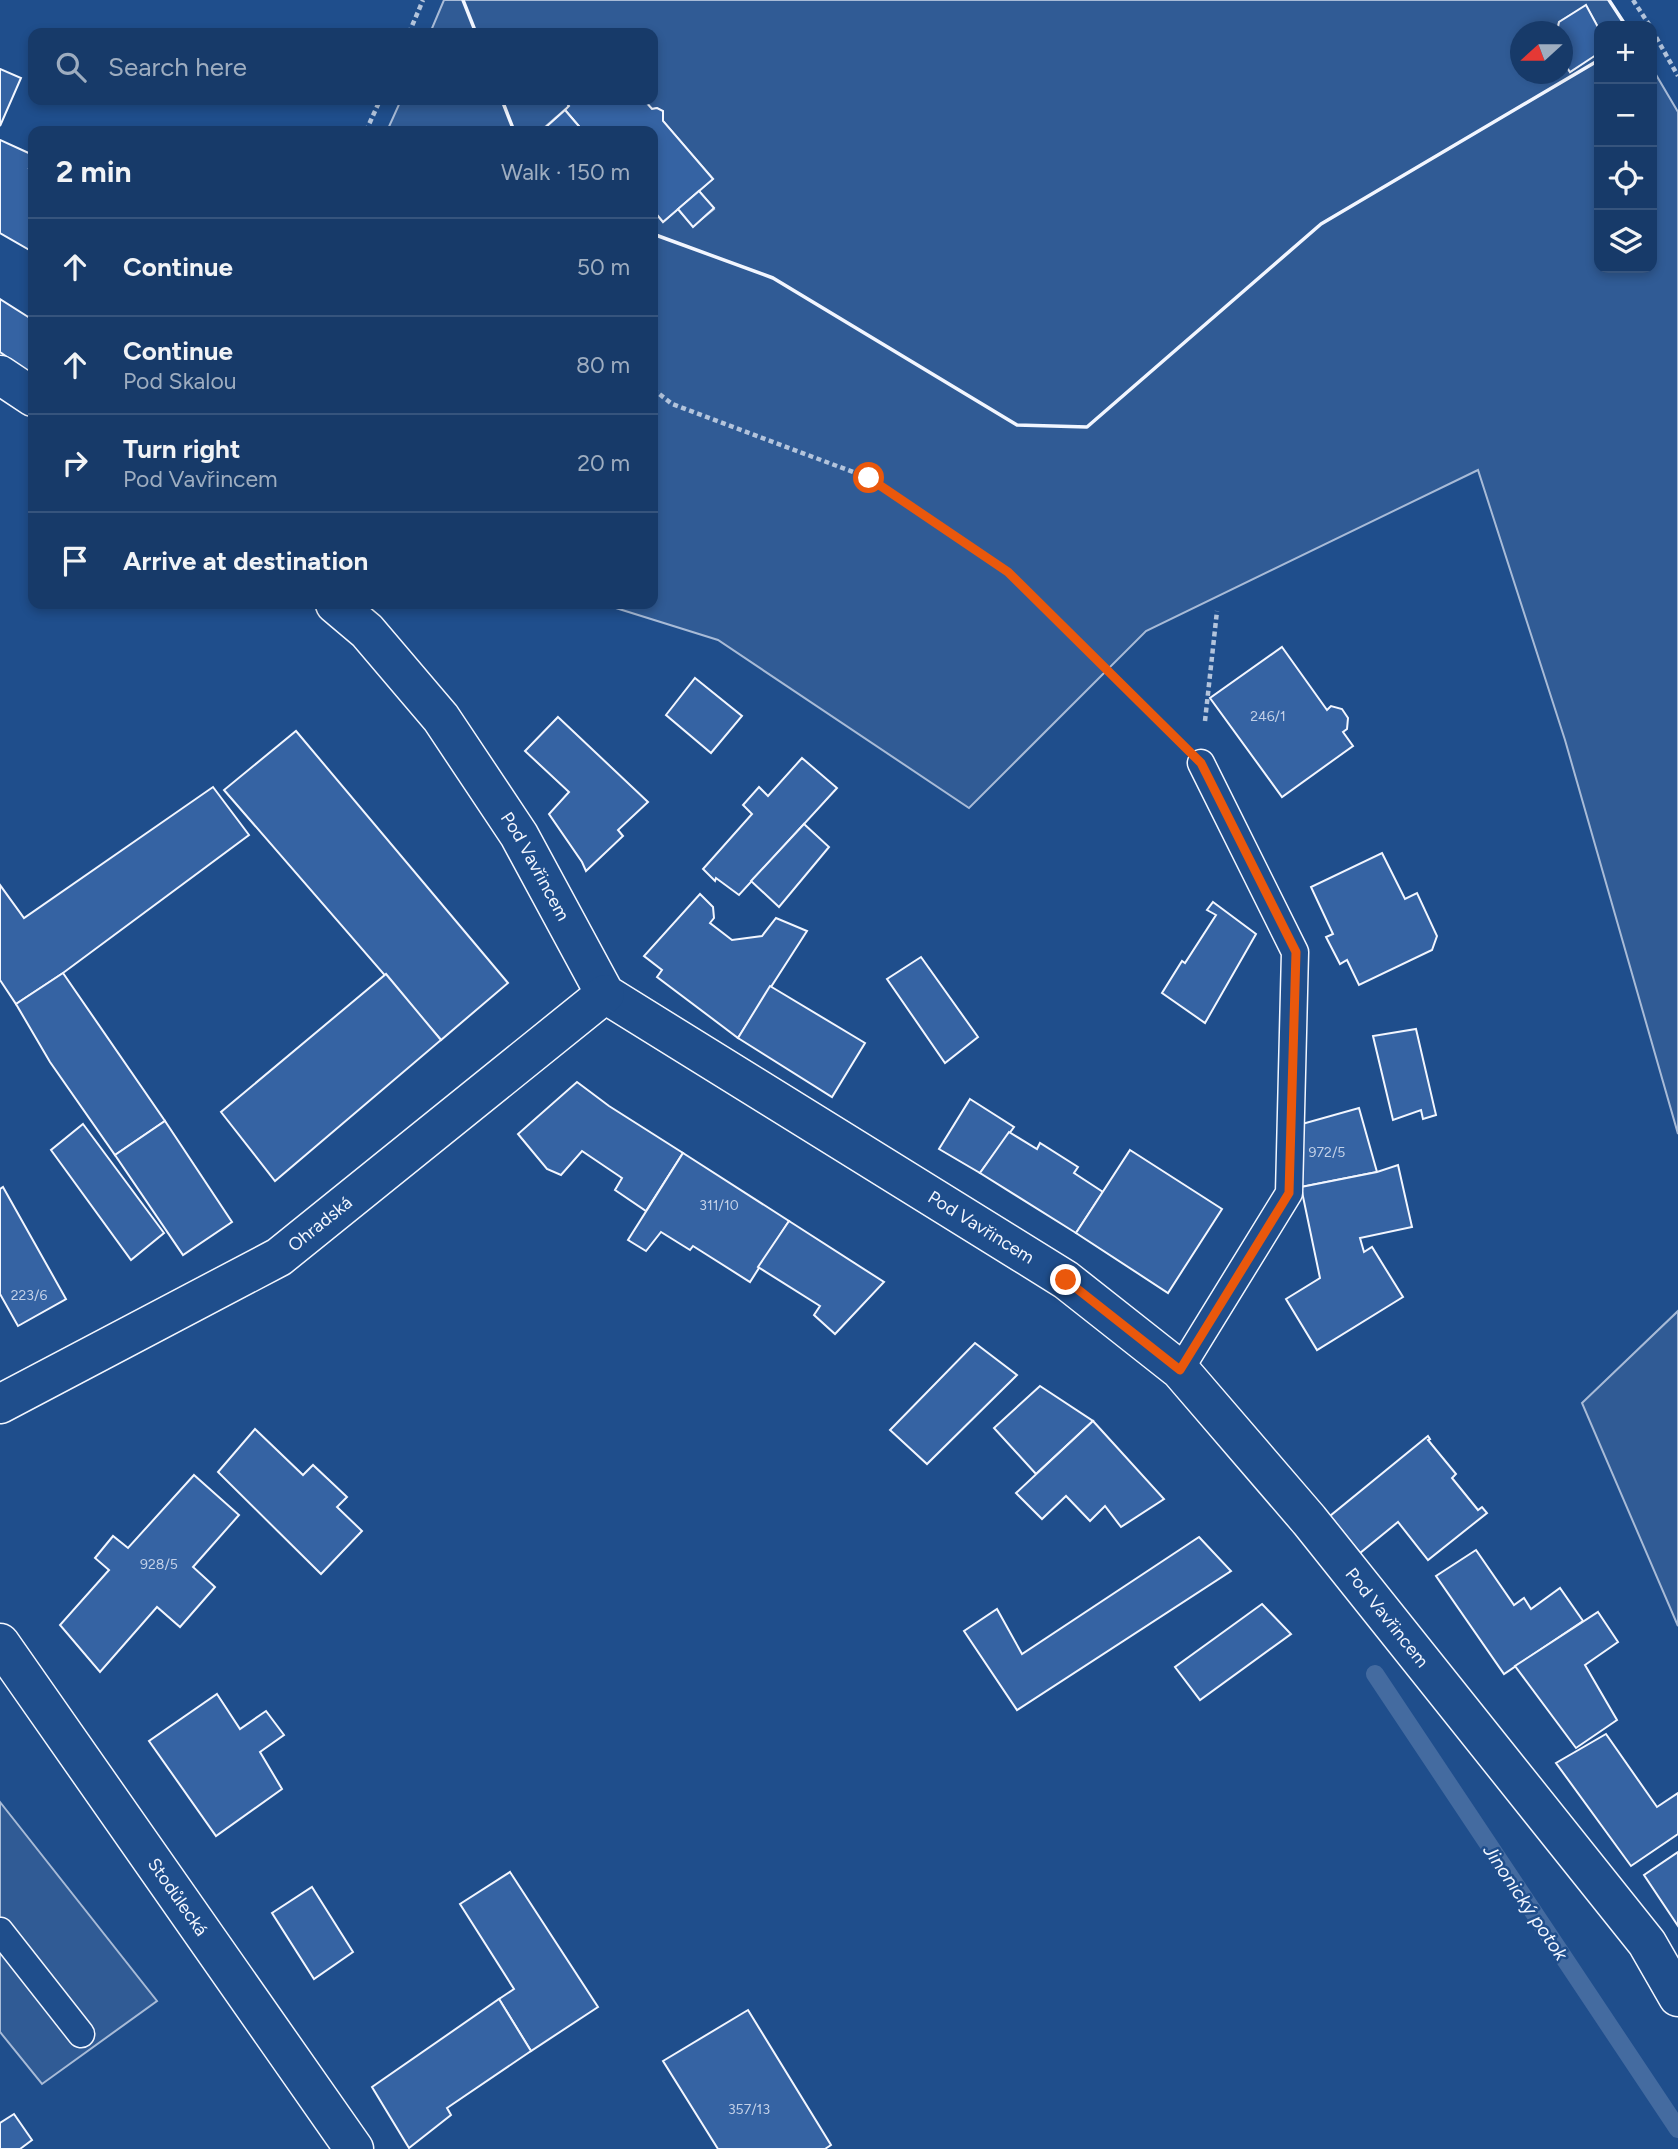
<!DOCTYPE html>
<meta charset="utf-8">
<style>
body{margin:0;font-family:Figtree,sans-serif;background:#20416f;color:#f1f3f6}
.controls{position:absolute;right:21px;top:21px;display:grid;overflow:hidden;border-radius:14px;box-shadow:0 4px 10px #0003}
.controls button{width:63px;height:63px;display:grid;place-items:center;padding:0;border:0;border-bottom:2px solid #36547d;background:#173a69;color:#f1f3f6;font:35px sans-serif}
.compass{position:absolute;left:1510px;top:21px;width:63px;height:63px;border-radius:50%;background:#173a69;box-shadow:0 4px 10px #0003;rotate:249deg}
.stop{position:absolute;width:21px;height:21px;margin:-16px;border:5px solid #ea580c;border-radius:50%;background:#fff}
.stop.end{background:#ea580c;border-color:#fff;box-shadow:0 2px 7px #0008}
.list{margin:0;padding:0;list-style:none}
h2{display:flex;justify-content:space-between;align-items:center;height:91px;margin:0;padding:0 28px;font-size:30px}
h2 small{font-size:23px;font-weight:400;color:#9eadc0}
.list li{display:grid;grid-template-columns:46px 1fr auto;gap:21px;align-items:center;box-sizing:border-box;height:98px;padding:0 28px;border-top:2px solid #36547d}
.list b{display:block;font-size:26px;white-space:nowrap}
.list p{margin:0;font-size:23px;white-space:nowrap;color:#9eadc0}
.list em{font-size:23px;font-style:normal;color:#9eadc0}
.icon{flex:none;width:38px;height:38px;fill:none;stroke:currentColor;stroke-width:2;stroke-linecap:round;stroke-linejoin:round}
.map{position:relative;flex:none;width:1678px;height:2149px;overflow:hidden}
.search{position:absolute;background:#173a69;box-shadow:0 4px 10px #0003;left:28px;top:28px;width:630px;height:77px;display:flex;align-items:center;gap:18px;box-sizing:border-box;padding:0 24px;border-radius:14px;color:#9eadc0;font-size:26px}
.panel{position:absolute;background:#173a69;box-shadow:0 4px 10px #0003;left:28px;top:126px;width:630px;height:483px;border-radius:14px}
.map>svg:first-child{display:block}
</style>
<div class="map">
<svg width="1678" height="2149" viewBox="0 0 1678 2149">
<rect width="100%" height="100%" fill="#1f4e8c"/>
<g fill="#305b95" stroke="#a8bbd7" stroke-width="2">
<path d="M444 0H1609L1626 26H1599V29L1586 6 1559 22 1557 31 1520 32V74H1562L1563 60 1570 72 1595 55 1599 41V268H1652V68L1678 112V1134L1565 740 1478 470 1146 631 969 808 718 640 603 604H653V210L663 222 678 209 693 226 714 209 699 191 713 179 663 121V111L657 108 652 109 644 100H653V33H430Z"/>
<path d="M401 100H564L569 106 546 126 550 131H387Z"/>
<path d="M1678 1311V1626L1582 1403Z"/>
<path d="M0 1802 157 2001 42 2084 0 2032Z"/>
</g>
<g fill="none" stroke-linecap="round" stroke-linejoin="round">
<path stroke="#446ba0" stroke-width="18" d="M1375 1674 1678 2129"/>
</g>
<g fill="#3563a3" stroke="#f2f6ff" stroke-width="2">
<path d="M1586 5 1599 29V41L1596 55 1570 72 1562 60V32H1557L1559 22Z"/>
<path d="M0 69 21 78 0 126Z"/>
<path d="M564 100H644L652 109 657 108 663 111V121L713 179 663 222 653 210V131H583L565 110 569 106Z"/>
<path d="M565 110 583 131H550L546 127Z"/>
<path d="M0 140 33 155V162L29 168 33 170V252L0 233Z"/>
<path d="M699 191 714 208 693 227 678 209Z"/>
<path d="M0 299 33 320V375L0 352Z"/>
<path d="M1282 647 1327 710 1331 706 1342 709 1348 718 1347 729 1343 732 1353 746 1282 797 1210 698Z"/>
<path d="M695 678 742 716 711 753 666 715Z"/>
<path d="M558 717 648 802 618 830 623 836 586 871 582 862 549 814 569 792 525 751Z"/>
<path d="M296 731 508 983 441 1040 224 790Z"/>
<path d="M802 758 837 788 739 895 716 878 715 881 703 869 752 814 743 805 759 787 768 796Z"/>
<path d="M213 787 249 835 63 973 16 1004 0 980V885L24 918Z"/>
<path d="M804 824 829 847 779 907 751 881Z"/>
<path d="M1382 853 1405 899 1417 893 1437 936 1432 950 1359 985 1347 960 1340 964 1326 937 1333 934 1311 887Z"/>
<path d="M700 894 713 907 714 918 710 923 732 940 762 936 776 918 807 931 738 1038 657 977 662 970 644 956Z"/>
<path d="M1213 902 1256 934 1205 1023 1162 993 1182 961 1185 963 1216 915 1207 910Z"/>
<path d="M921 957 978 1037 945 1063 887 979Z"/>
<path d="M63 973 165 1121 115 1155 50 1062 16 1004Z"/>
<path d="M386 974 441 1040 275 1181 221 1112Z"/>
<path d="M770 986 865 1043 832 1097 738 1038Z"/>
<path d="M1416 1029 1436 1115 1423 1119 1421 1110 1393 1120 1373 1036Z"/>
<path d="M577 1082 609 1106 683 1153 646 1211 615 1190 622 1178 582 1151 561 1175 547 1169 518 1134Z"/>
<path d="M970 1099 1014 1127 980 1173 939 1149Z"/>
<path d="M1359 1108 1377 1172 1301 1187 1302 1124Z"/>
<path d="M165 1121 232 1222 183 1255 115 1155Z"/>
<path d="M83 1124 164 1233 131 1260 51 1150Z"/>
<path d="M1009 1132 1037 1149 1040 1143 1078 1167 1074 1173 1103 1192 1076 1233 980 1173Z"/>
<path d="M1130 1150 1222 1209 1168 1293 1076 1233Z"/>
<path d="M683 1153 789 1221 750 1282 693 1246 690 1250 661 1232 646 1251 628 1240Z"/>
<path d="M1398 1165 1412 1227 1360 1238 1364 1252 1372 1247 1403 1297 1317 1350 1286 1299 1320 1278 1301 1187 1377 1172Z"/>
<path d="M3 1187 66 1299 18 1326 0 1294V1189Z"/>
<path d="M789 1221 884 1282 835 1334 814 1315 820 1306 758 1267Z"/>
<path d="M975 1343 1017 1375 927 1464 890 1430Z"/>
<path d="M1040 1386 1093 1421 1036 1474 994 1428Z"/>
<path d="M1093 1421 1164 1499 1121 1527 1105 1506 1090 1521 1066 1496 1042 1519 1016 1493Z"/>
<path d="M255 1429 303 1475 313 1465 347 1497 337 1507 362 1531 321 1574 218 1472Z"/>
<path d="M1428 1436 1430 1439 1428 1440 1456 1474 1452 1478 1478 1510 1482 1507 1487 1513 1428 1560 1398 1522 1360 1553 1330 1516Z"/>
<path d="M194 1475 239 1515 193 1567 215 1587 180 1627 157 1607 100 1672 60 1625 109 1570 95 1558 113 1536 128 1548Z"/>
<path d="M1199 1537 1231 1571 1017 1710 964 1631 997 1609 1022 1654Z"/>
<path d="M1476 1550 1514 1605 1524 1598 1531 1609 1560 1588 1583 1621 1504 1674 1436 1576Z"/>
<path d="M1262 1604 1291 1634 1200 1700 1175 1667Z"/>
<path d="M1598 1612 1618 1642 1585 1665 1617 1720 1576 1748 1515 1666Z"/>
<path d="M217 1694 240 1729 266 1711 284 1735 260 1752 282 1789 216 1836 149 1741Z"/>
<path d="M1606 1734 1657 1807 1678 1793V1834L1631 1866 1556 1763Z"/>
<path d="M1678 1852V1926L1644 1875Z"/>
<path d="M510 1872 598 2007 531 2051 499 1999 514 1989 460 1904Z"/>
<path d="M312 1887 353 1952 314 1979 272 1913Z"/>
<path d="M499 1999 531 2051 447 2108 451 2115 409 2148 372 2087Z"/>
<path d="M748 2010 831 2145 825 2149H718L663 2061Z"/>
<path d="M14 2114 32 2140 20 2149H0V2123Z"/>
</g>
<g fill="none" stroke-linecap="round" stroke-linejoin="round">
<defs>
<g id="lane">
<path d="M1180 1370 1289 1193 1295 952 1201 763"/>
<path d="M0 1931 81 2034"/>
</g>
<g id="street">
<path d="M0 375 33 397"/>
<path id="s1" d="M335 604 367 631 441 718 519 835 605 994 1066 1280 1180 1370 1309 1520 1647 1943 1678 1997"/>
<path id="s2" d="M0 1404 279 1257 605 994"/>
<path id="s3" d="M0 1643 354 2149"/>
</g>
</defs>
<use href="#lane" stroke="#f2f6ff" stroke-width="29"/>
<use href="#street" stroke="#f2f6ff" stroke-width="41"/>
<g stroke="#b3c4dc" stroke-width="4.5" stroke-dasharray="5 3.5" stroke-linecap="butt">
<path d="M1633 0 1650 26"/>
<path d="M1652 30 1678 76"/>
<path d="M409 33 423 0"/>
<path d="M366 131 380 100"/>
<path d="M653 389 672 404 869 478 1008 572 1169 731"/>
<path d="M1205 721 1217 611"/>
</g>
<use href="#lane" stroke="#1f4e8c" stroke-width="26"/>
<use href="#street" stroke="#1f4e8c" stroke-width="38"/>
<g stroke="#f2f6ff" stroke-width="3.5">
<path d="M463 0 476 33"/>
<path d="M1609 0 1626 26"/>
<path d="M502 100 514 131"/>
<path d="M653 234 773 278 1017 425 1087 427 1321 224 1599 60"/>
</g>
</g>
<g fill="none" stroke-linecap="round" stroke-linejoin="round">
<path stroke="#ea580c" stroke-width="9" d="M869 478 1008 572 1201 763 1296 952 1289 1193 1180 1370 1066 1280"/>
</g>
<g text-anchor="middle" stroke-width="5" stroke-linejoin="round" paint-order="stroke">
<g font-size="14" fill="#c3d1e8">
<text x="1268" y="721">246/1</text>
<text x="1327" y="1157">972/5</text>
<text x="719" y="1210">311/10</text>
<text x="29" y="1300">223/6</text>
<text x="159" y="1569">928/5</text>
<text x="749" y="2114">357/13</text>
</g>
<g font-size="18" fill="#f2f6ff" stroke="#1f4e8c">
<text dy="6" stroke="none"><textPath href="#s1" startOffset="332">Pod Vavřincem</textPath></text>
<text dy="6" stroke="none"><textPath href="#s2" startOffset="368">Ohradská</textPath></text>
<text dy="6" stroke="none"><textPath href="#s1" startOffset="920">Pod Vavřincem</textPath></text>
<text dy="6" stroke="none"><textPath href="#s1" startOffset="1488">Pod Vavřincem</textPath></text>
<text dy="6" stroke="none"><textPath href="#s3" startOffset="310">Stodůlecká</textPath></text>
</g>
<g font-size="19" font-style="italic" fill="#f2f6ff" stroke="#1f4e8c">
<text transform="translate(1526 1902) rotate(56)" y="7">Jinonický potok</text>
</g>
</g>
</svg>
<div class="controls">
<button>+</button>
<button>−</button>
<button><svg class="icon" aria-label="locate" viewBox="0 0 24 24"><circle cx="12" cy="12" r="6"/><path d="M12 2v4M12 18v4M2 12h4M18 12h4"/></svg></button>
<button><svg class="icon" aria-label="layers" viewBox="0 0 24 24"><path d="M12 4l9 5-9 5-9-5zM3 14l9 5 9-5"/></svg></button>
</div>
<svg class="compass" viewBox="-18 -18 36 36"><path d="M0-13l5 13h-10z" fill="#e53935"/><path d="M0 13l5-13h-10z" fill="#9eadc0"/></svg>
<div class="stop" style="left:869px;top:478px"></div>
<div class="stop end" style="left:1066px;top:1280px"></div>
<div class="search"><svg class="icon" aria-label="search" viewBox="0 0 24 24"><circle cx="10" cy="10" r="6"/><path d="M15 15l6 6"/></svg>Search here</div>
<section class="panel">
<h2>2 min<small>Walk · 150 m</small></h2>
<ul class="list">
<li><svg class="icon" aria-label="ahead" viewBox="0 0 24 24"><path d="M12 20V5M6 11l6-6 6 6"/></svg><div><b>Continue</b></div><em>50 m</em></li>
<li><svg class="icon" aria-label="ahead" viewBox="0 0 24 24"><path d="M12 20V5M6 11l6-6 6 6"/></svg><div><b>Continue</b><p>Pod Skalou</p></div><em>80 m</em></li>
<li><svg class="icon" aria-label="right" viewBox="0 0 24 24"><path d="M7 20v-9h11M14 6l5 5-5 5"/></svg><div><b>Turn right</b><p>Pod Vavřincem</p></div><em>20 m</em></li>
<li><svg class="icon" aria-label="arrive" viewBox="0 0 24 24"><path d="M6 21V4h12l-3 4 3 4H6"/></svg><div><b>Arrive at destination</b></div></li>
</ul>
</section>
</div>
